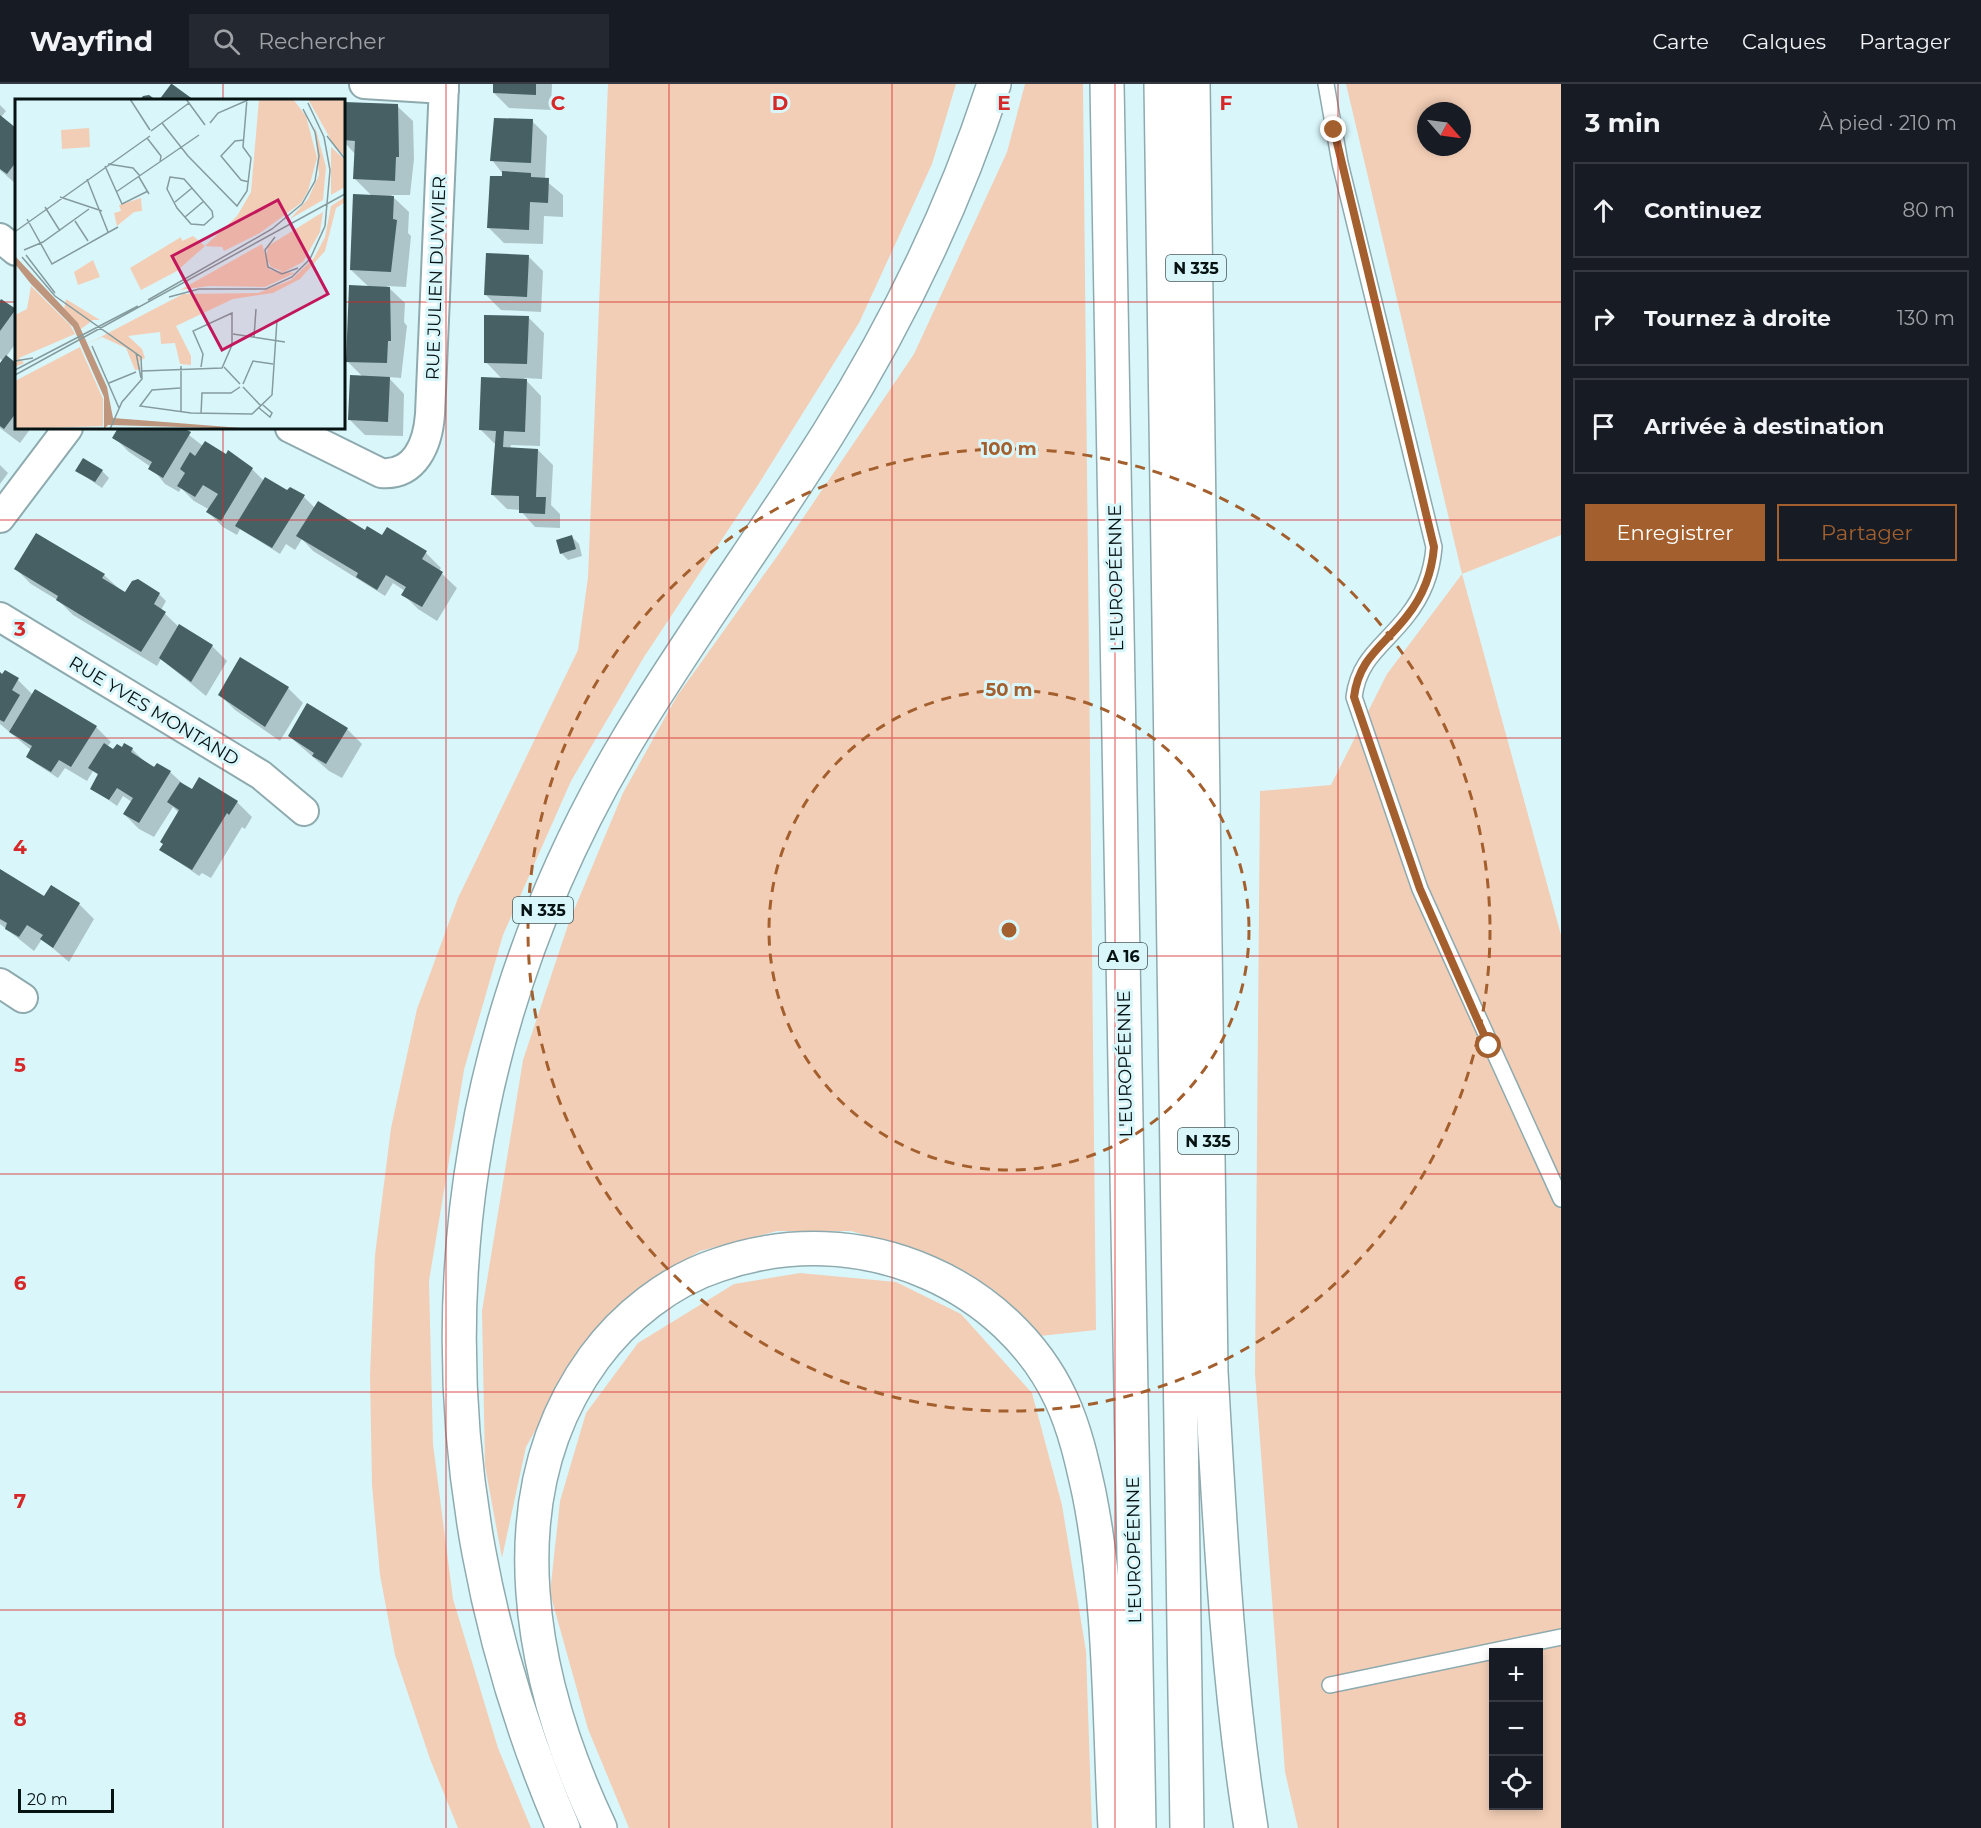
<!DOCTYPE html>
<html lang="fr">
<meta charset="utf-8">
<style>
body{margin:0;font-family:Montserrat,sans-serif;background:#242831;color:#f1f3f6}
.controls{position:absolute;right:18px;bottom:18px;display:grid;overflow:hidden;border-radius:0px;box-shadow:0 3px 9px #0003}
.controls button{width:54px;height:54px;display:grid;place-items:center;padding:0;border:0;border-bottom:2px solid #363941;background:#171b24;color:#f1f3f6;font:30px sans-serif}
.compass{position:absolute;left:1417px;top:18px;width:54px;height:54px;border-radius:50%;background:#171b24;box-shadow:0 3px 9px #0003;rotate:118deg}
.scale{position:absolute;left:18px;bottom:15px;width:96px;box-sizing:border-box;padding-left:6px;border:3px solid #071213;border-top:0;font-size:16px;line-height:21px;white-space:nowrap;color:#071213;-webkit-text-stroke:4px #d9f7fb;paint-order:stroke}
.stop{position:absolute;width:18px;height:18px;margin:-14px;border:4px solid #a3602e;border-radius:50%;background:#fff}
.stop.end{background:#a3602e;border-color:#fff;box-shadow:0 2px 6px #0008}
.list{margin:0;padding:0;list-style:none}
h2{display:flex;justify-content:space-between;align-items:center;height:78px;margin:0;padding:0 24px;font-size:26px}
h2 small{font-size:20px;font-weight:400;color:#9ea1a6}
.list li{display:grid;grid-template-columns:39px 1fr auto;gap:18px;align-items:center;box-sizing:border-box;height:96px;margin:0 12px 12px;padding:0 12px;border:2px solid #363941;border-radius:0px}
.list b{display:block;font-size:22px;white-space:nowrap}
.list em{font-size:20px;font-style:normal;color:#9ea1a6}
.actions{display:flex;gap:12px;padding:18px 24px}
.actions a{flex:1;padding:14px 0;border:2px solid #a3602e;border-radius:0px;text-align:center;font-size:21px;color:#a3602e}
.actions .main{background:#a3602e;color:#fff}
.icon{flex:none;width:33px;height:33px;fill:none;stroke:currentColor;stroke-width:2;stroke-linecap:round;stroke-linejoin:round}
.map{position:relative;flex:none;width:1561px;height:1744px;overflow:hidden}
header{display:flex;align-items:center;gap:36px;box-sizing:border-box;height:84px;padding:0 30px;background:#171b24;border-bottom:2px solid #363941}
header strong{font-size:28px}
nav{display:flex;gap:33px;margin-inline-start:auto;font-size:21px}
.search{width:420px;height:54px;background:#242831;display:flex;align-items:center;gap:15px;box-sizing:border-box;padding:0 21px;border-radius:0px;color:#9ea1a6;font-size:22px}
main{display:flex}
aside{flex:1;background:#171b24}
.map>svg:first-child{display:block}
</style>
<header>
<strong>Wayfind</strong>
<div class="search"><svg class="icon" aria-label="search" viewBox="0 0 24 24"><circle cx="10" cy="10" r="6"/><path d="M15 15l6 6"/></svg>Rechercher</div>
<nav><a>Carte</a><a>Calques</a><a>Partager</a></nav>
</header>
<main>
<div class="map">
<svg width="1561" height="1744" viewBox="0 0 1561 1744">
<rect width="100%" height="100%" fill="#d9f7fb"/>
<g fill="#f3ceb6" fill-rule="evenodd">
<path d="M608 0H956L932 80 859 239 758 401 644 573 571 697 503 851 464 986 429 1197 433 1360 453 1515 498 1664 531 1744H458L430 1675 395 1571 380 1491 372 1401 370 1291 375 1171 391 1044 417 925 458 814 578 566 588 493Z"/>
<path d="M1025 0H1083L1096 1246 1040 1252 994 1206 927 1169 851 1147H777L700 1167 644 1200 585 1258 526 1363 502 1474 485 1382 482 1227 523 976 569 838 623 709 677 612 778 471 914 270 1007 68Z"/>
<path d="M1346 0H1561V451L1462 490 1561 851V1744H1298L1285 1688 1255 1290 1260 707 1331 701 1387 590 1462 490ZM1426 27H1462V63H1426ZM1494 1568H1538V1722H1494Z"/>
<path d="M800 1189 896 1198 961 1230 1032 1309 1062 1421 1086 1567 1092 1744H629L588 1645 550 1509 560 1417 586 1329 638 1259 734 1200Z"/>
</g>
<g fill="#0003">
<path d="M495 0H552L551 26 509 24 494 9Z"/>
<path d="M344 19 397 22 413 37 414 75 410 111H391L409 128 408 149 411 152 406 203 387 202 405 219 404 238 407 242 401 294 388 293 404 310 403 352 365 351 350 336 363 293 347 277 369 203 351 186 372 112 355 95 356 71 344 58Z"/>
<path d="M0 21 6 27 1 33 16 45V100L0 86Z"/>
<path d="M532 37 547 52 545 96 563 111V133L544 132 543 160 504 159 489 144 506 94 492 76Z"/>
<path d="M528 172 543 187 541 228 501 226 486 211Z"/>
<path d="M0 220 16 228V259L6 273 16 281V344H31L20 359 0 344V281L3 277 0 275Z"/>
<path d="M529 234 544 249 542 295 524 294 541 312 540 362 511 361 510 365 538 366 553 381 551 421 560 430V444L535 443 520 426 507 425 492 410 495 360 480 345 503 296 486 278Z"/>
<path d="M120 344H165L172 348 175 344H180L203 362 252 385 264 397 304 413 315 424 366 449 426 469 441 484 439 487 457 504 437 537 418 525 403 510 405 507 393 499 385 512 313 467 302 455 295 466 286 460 280 470 240 445 237 451 223 443 208 428 210 426 194 417 181 404 179 408 165 400 151 383 129 368 114 353Z"/>
<path d="M0 381 8 389 0 400Z"/>
<path d="M77 387H102L109 394 102 404Z"/>
<path d="M572 453 579 460 582 472 568 476 561 469Z"/>
<path d="M16 485 104 491 125 510H159L166 517 161 526 179 543 212 562 227 577 206 612 161 575 157 582 73 531 59 517 31 500Z"/>
<path d="M0 590 18 596 33 611 96 643 111 658 107 663 112 666 132 665 147 680 170 688 192 708 237 718 252 733 245 745 242 743 211 794 202 789 199 792 161 766 179 729 173 723 154 753 139 745 124 730 132 718 123 712 117 722 92 704 100 692 93 687 87 697 65 684 58 694 35 679 28 672 31 666 0 640Z"/>
<path d="M288 604 303 619 280 657 235 626 220 611Z"/>
<path d="M347 645 362 660 342 694 329 687 289 652Z"/>
<path d="M0 787 45 814 79 820 94 835 69 878 42 855 34 867 0 840Z"/>
</g>
<g fill="#466063">
<path d="M171 0H172L194 16H159Z"/>
<path d="M493 0H536V11L493 9Z"/>
<path d="M149 11 156 16H140L143 12Z"/>
<path d="M344 18 398 20 399 73H396L395 97 353 95 355 57 344 56Z"/>
<path d="M0 31 16 44V78L7 90 0 85Z"/>
<path d="M494 34 533 35 531 79 490 77Z"/>
<path d="M502 87 531 89V93L549 94 548 119 530 118 529 146 487 144 490 92H502Z"/>
<path d="M353 110 394 112 393 135 397 136 391 188 350 186Z"/>
<path d="M486 169 529 171 527 213 484 211Z"/>
<path d="M349 201 390 203 391 257H388L387 279 346 278Z"/>
<path d="M1 215 16 225 0 247V217Z"/>
<path d="M484 231 529 232 527 280 484 279Z"/>
<path d="M6 271 16 279V329L4 345 0 342V279Z"/>
<path d="M350 291 390 293 388 338 348 336Z"/>
<path d="M481 293 527 295 525 348 504 347 503 363 538 365 536 413H546L545 430 519 429V412L491 411 496 347 479 346Z"/>
<path d="M118 344H168L172 346 183 344 191 348 163 394 148 385 152 378 112 354Z"/>
<path d="M205 357 226 370 228 366 253 384 221 437 206 428 218 410 203 401 195 413 177 402 185 389 180 385 190 368 195 372Z"/>
<path d="M83 374 103 386 95 398 75 387Z"/>
<path d="M265 393 287 406 290 403 305 411 272 464 235 442Z"/>
<path d="M318 417 365 446 367 442 382 451 387 443 427 467 422 475 443 488 422 523 401 511 406 503 386 491 377 506 356 493 358 489 296 452Z"/>
<path d="M36 449 105 490 102 494 125 508 132 497 138 495 160 509 154 520 166 528 141 568 56 516 58 512 14 485Z"/>
<path d="M572 451 576 465 560 470 556 456Z"/>
<path d="M179 540 213 561 191 598 159 574Z"/>
<path d="M240 573 289 603 265 643 218 611Z"/>
<path d="M5 586 19 594 12 606 20 611 4 638 0 636V588L2 590Z"/>
<path d="M35 605 97 642 71 683 59 676 51 688 26 673 32 662 9 648Z"/>
<path d="M307 619 348 644 326 680 312 672 314 669 288 652Z"/>
<path d="M104 659 113 665 117 660 122 663 124 659 133 664 131 668 154 683 157 679 171 687 139 739 123 730 133 714 117 704 109 716 90 705 98 690 88 684Z"/>
<path d="M199 693 238 717 229 731 227 729 192 786 159 766 163 760 160 758 179 726 167 718 180 698 192 705Z"/>
<path d="M0 785 44 812 51 801 80 819 53 864 40 855 43 851 27 841 19 853 5 845 7 839 0 835Z"/>
</g>
<g fill="none" stroke-linecap="round" stroke-linejoin="round">
<defs>
<g id="lane">
<path d="M1326 0 1340 79 1434 463C1432 488 1423 512 1407 532 1384 562 1359 574 1354 613L1420 805 1561 1115"/>
<path d="M1330 1601 1561 1553"/>
</g>
<g id="street">
<path d="M364 0 444 5"/>
<path d="M0 154 16 167"/>
<path d="M290 344 381 389C415 392 428 360 430 330L444 0"/>
<path d="M0 434 68 344"/>
<path d="M0 533 261 691 304 727"/>
<path d="M0 899 23 914"/>
</g>
<g id="highway">
<path d="M1107 0 1139 1744"/>
<path d="M1161 0 1187 1744"/>
<path d="M1193 0 1211 1288C1220 1440 1227 1593 1251 1744"/>
<path d="M563 1744C407 1380 425 993 630 652 692 549 764 452 828 350 897 240 954 124 994 0"/>
<path d="M600 1744C531 1599 492 1414 594 1274 624 1233 669 1197 718 1181 787 1157 862 1159 929 1189 986 1214 1035 1259 1061 1315 1075 1345 1082 1377 1089 1409 1111 1519 1109 1632 1115 1744"/>
</g>
</defs>
<use href="#lane" stroke="#8eaaae" stroke-width="18"/>
<use href="#street" stroke="#8eaaae" stroke-width="32"/>
<use href="#highway" stroke="#8eaaae" stroke-width="36"/>
<use href="#lane" stroke="#fff" stroke-width="15"/>
<use href="#street" stroke="#fff" stroke-width="28"/>
<use href="#highway" stroke="#fff" stroke-width="33"/>
</g>
<g fill="none" stroke-linecap="round" stroke-linejoin="round">
<path stroke="#a3602e" stroke-width="8" d="M1334 46 1434 463C1432 488 1423 512 1407 532 1384 562 1359 573 1354 613L1420 805 1489 962"/>
</g>
<path fill="none" stroke="#d62828" stroke-width="1.5" stroke-opacity="0.55" d="M223 0V16M446 0V1744M669 0V1744M892 0V1744M1115 0V1744M1338 0V1744M0 218H16M344 218H1561M223 344V1744M0 436H1561M0 654H1561M0 872H1561M0 1090H1561M0 1308H1561M0 1526H1561"/>
<g fill="none" stroke="#a3602e" stroke-width="3" stroke-dasharray="10 8">
<circle cx="1009" cy="846" r="240"/>
<circle cx="1009" cy="846" r="481"/>
</g>
<g text-anchor="middle" stroke-width="6" stroke-linejoin="round" paint-order="stroke">
<g fill="#d9f7fb" stroke="#465759" stroke-width="1.5">
<rect x="1166" y="171" width="60" height="26" rx="4.5"/>
<rect x="513" y="813" width="60" height="26" rx="4.5"/>
<rect x="1099" y="859" width="48" height="26" rx="4.5"/>
<rect x="1178" y="1044" width="60" height="26" rx="4.5"/>
</g>
<g font-size="16" font-weight="bold" fill="#071213">
<text x="1196" y="190">N 335</text>
<text x="543" y="832">N 335</text>
<text x="1123" y="878">A 16</text>
<text x="1208" y="1063">N 335</text>
</g>
<g font-size="18" fill="#071213" stroke="#d9f7fb">
<text transform="translate(436 194) rotate(-88)" y="6">RUE JULIEN DUVIVIER</text>
<text transform="translate(1116 494) rotate(-91)" y="6">L'EUROPÉENNE</text>
<text transform="translate(154 627) rotate(31)" y="6">RUE YVES MONTAND</text>
<text transform="translate(1125 980) rotate(-91)" y="6">L'EUROPÉENNE</text>
<text transform="translate(1134 1466) rotate(-91)" y="6">L'EUROPÉENNE</text>
</g>
</g>
<g transform="translate(15 15)">
<rect width="330" height="330" fill="#d9f7fb"/>
<path d="M244 0H278L291 17 302 59 293 92 286 104 245 134 209 152 207 148 190 147 162 172 126 191 115 169 166 138 167 142 178 137 190 147 222 117 236 93ZM293 0H330V57L320 48ZM300 27 311 68 308 101 275 120 293 100 304 76ZM74 29 75 48 47 50 46 31ZM316 48 330 61V88L316 96ZM330 98V103L321 109 310 152 285 180 258 194 218 200 161 227 176 257V266L165 265 160 244 146 245 145 233 113 237 127 250 130 259 124 262 126 270 120 271 111 249 87 238 72 245 168 195 243 194 276 181 299 159 310 138 316 107ZM126 99 127 112 119 113 102 127 99 114 106 112 104 106ZM308 113 305 133 288 163 269 173 256 168 251 159 253 147ZM247 145 255 171 280 174 250 188 194 187 165 191ZM78 161 85 178 63 186 59 173ZM16 187 55 226 60 235 4 259 9 264 0 268V216L12 210ZM51 200 85 221H78L66 230 49 210ZM65 248 88 300V327L0 330V282Z" fill="#f3ceb6"/>
<path d="M0 157 63 224 92 288 98 319 239 330 93 326 89 330V298L58 228 16 185 0 165Z" fill="#bd967d"/>
<path fill="none" stroke="#859b9e" stroke-width="1.5" d="M115 0 135 31M171 0 190 26M147 24 173 57 222 107 232 92 236 59 228 48 232 0M195 24 203 14 233 1M136 32 174 4M312 37 330 60M132 39 146 57 145 63M229 41 220 42 206 57 226 81 234 83M93 65 118 69 125 77M90 67 107 105 133 92M124 78 134 95M155 78 169 80 197 112 198 118 189 126 176 125 162 109 152 90ZM72 80 93 133M101 93 184 36M45 98 87 112M160 103 177 89M30 108 45 132M170 118 189 102M12 120 37 165 103 128M60 122 73 142M1 132 135 37M260 138 250 151 253 168 267 175 283 169M9 151 28 143 74 110M11 156 40 194M7 158 40 197 126 258 127 280 107 303 95 330M154 198 184 190H251L277 178 295 160 310 127 315 71 309 38 293 4M133 201 257 130 287 105 300 82 304 57 300 33 288 10M218 235 270 243M239 238 241 210M77 247 104 309M121 254 126 279M0 262 18 259M209 268 225 285M0 271 123 207M127 272 207 269 217 246V214L178 232 188 255 186 268M0 276 330 95M94 284 121 273M228 285 238 262 258 265M228 288 246 307M165 289 137 291 125 307 176 314 237 315 257 296 262 221M244 309 255 318 257 314 248 306M166 312V267M186 315 187 294H216L225 288"/>
<path fill="#c2185b" fill-opacity="0.15" stroke="#c2185b" stroke-width="3" d="M263 101 313 195 207 251 157 157Z"/>
<rect width="330" height="330" fill="none" stroke="#071213" stroke-width="3"/>
</g>
<g font-size="20" text-anchor="middle" font-weight="bold" fill="#d62828" stroke="#d9f7fb" stroke-width="6" stroke-linejoin="round" paint-order="stroke">
<text x="558" y="26">C</text>
<text x="780" y="26">D</text>
<text x="1004" y="26">E</text>
<text x="1226" y="26">F</text>
<text x="20" y="552">3</text>
<text x="20" y="770">4</text>
<text x="20" y="988">5</text>
<text x="20" y="1206">6</text>
<text x="20" y="1424">7</text>
<text x="20" y="1642">8</text>
</g>
<circle cx="1009" cy="846" r="9" fill="#a3602e" stroke="#d9f7fb" stroke-width="3"/>
<g font-size="18" text-anchor="middle" font-weight="bold" fill="#a3602e" stroke="#d9f7fb" stroke-width="6" stroke-linejoin="round" paint-order="stroke">
<text x="1009" y="371">100 m</text>
<text x="1009" y="612">50 m</text>
</g>
</svg>
<div class="controls">
<button>+</button>
<button>−</button>
<button><svg class="icon" aria-label="locate" viewBox="0 0 24 24"><circle cx="12" cy="12" r="6"/><path d="M12 2v4M12 18v4M2 12h4M18 12h4"/></svg></button>
</div>
<svg class="compass" viewBox="-18 -18 36 36"><path d="M0-13l5 13h-10z" fill="#e53935"/><path d="M0 13l5-13h-10z" fill="#9ea1a6"/></svg>
<div class="scale">20 m</div>
<div class="stop" style="left:1489px;top:962px"></div>
<div class="stop end" style="left:1334px;top:46px"></div>
</div>
<aside>
<h2>3 min<small>À pied · 210 m</small></h2>
<ul class="list">
<li><svg class="icon" aria-label="ahead" viewBox="0 0 24 24"><path d="M12 20V5M6 11l6-6 6 6"/></svg><div><b>Continuez</b></div><em>80 m</em></li>
<li><svg class="icon" aria-label="right" viewBox="0 0 24 24"><path d="M7 20v-9h11M14 6l5 5-5 5"/></svg><div><b>Tournez à droite</b></div><em>130 m</em></li>
<li><svg class="icon" aria-label="arrive" viewBox="0 0 24 24"><path d="M6 21V4h12l-3 4 3 4H6"/></svg><div><b>Arrivée à destination</b></div></li>
</ul>
<div class="actions"><a class="main">Enregistrer</a><a>Partager</a></div>
</aside>
</main>
